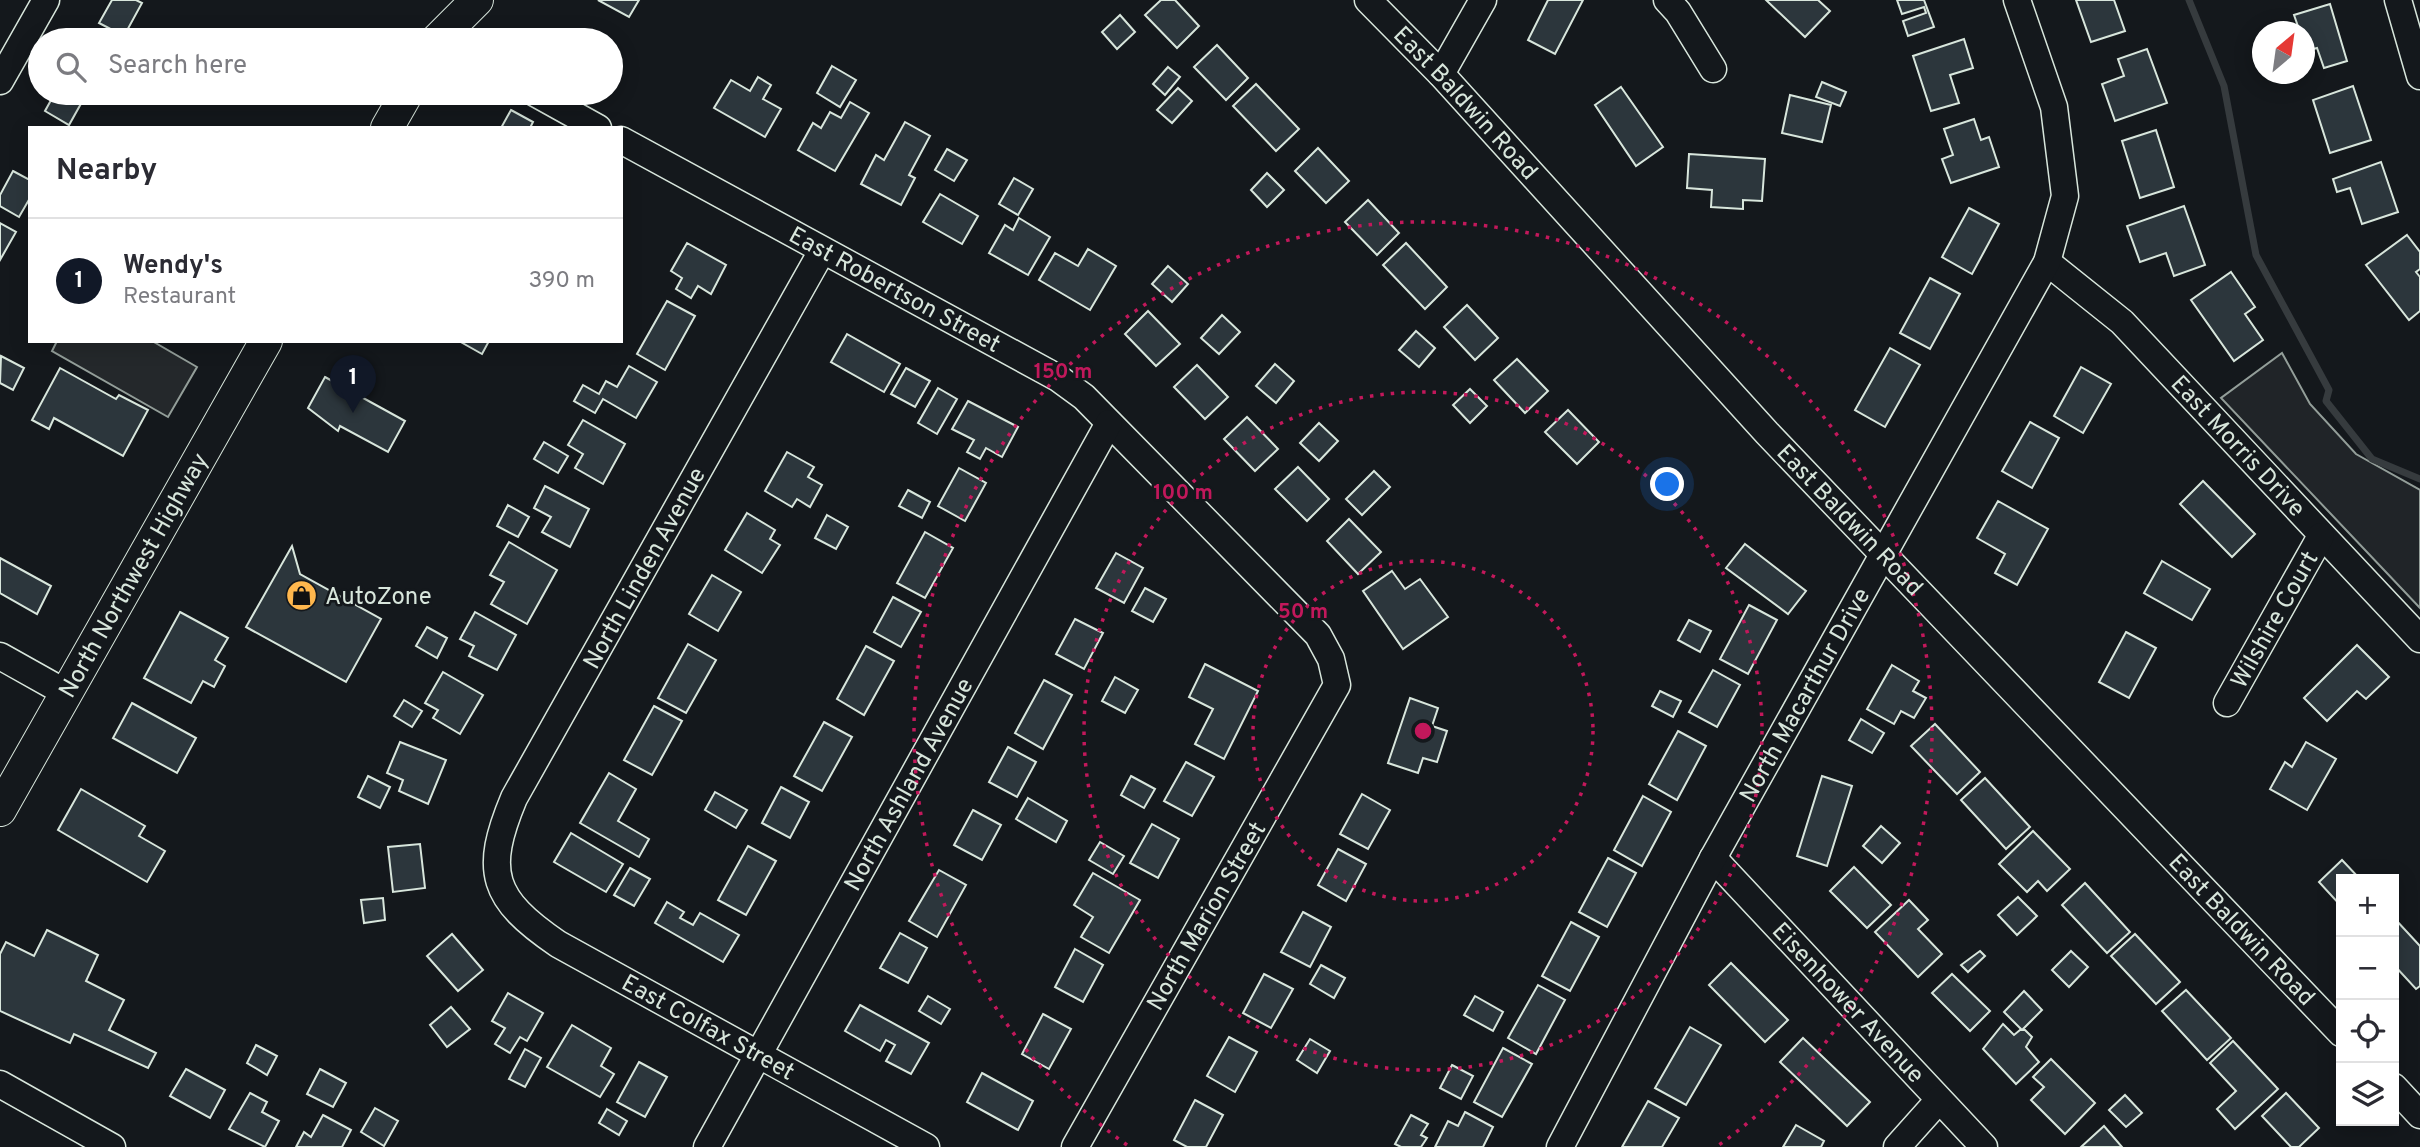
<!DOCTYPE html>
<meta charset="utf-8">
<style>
body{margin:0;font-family:Overpass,sans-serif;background:#f2f2f3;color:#2b2b33}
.controls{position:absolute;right:21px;bottom:21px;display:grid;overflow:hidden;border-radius:0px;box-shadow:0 4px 18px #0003}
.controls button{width:63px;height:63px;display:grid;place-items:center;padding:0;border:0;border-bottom:2px solid #e1e1e2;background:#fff;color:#2b2b33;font:35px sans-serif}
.compass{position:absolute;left:2252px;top:21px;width:63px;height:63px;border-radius:50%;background:#fff;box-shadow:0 4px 18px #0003;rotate:29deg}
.you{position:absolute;left:1668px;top:485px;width:24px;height:24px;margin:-18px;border:5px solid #fff;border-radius:50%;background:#1a73e8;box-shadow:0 0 0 10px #1a73e833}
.badge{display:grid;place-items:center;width:46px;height:46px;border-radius:50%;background:#111827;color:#fff;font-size:23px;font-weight:700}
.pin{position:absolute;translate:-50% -58px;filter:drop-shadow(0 2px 4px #0008)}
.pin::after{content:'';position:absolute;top:37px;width:24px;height:21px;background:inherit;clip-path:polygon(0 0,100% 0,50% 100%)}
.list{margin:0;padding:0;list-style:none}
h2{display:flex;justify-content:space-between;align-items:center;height:91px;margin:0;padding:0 28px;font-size:30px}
h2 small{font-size:23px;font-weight:400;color:#7c7c81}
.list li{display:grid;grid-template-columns:46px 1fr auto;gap:21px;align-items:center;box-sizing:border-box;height:126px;padding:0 28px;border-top:2px solid #e1e1e2}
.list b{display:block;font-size:26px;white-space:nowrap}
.list p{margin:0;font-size:23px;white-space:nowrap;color:#7c7c81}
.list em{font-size:23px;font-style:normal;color:#7c7c81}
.icon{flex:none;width:38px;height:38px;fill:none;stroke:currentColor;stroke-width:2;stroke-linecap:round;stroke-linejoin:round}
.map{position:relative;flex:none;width:2420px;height:1147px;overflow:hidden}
.search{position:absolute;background:#fff;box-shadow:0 4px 18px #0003;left:28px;top:28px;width:595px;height:77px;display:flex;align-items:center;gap:18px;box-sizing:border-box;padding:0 24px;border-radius:38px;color:#7c7c81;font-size:26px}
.panel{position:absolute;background:#fff;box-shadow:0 4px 18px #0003;left:28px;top:126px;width:595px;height:217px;border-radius:0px}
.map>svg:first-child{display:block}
</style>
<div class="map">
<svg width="2420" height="1147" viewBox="0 0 2420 1147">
<rect width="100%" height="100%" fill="#14181c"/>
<path fill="#202428" stroke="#939e99" stroke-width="2" d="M2282 353 2310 404 2356 454 2420 490V608L2221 398Z"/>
<path fill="#24282b" stroke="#939e99" stroke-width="2" d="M57 341H152L197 367 168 417 52 351Z"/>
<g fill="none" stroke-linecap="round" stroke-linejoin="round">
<path stroke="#363b3e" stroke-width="7" d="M2189 0 2224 86 2256 255 2329 390 2326 401 2372 459 2420 479"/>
</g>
<g fill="#2c363c" stroke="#d8e6dc" stroke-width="2">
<path d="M112 0H136L142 3 124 36 99 23Z"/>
<path d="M598 0H639L629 17Z"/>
<path d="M1161 0H1175L1199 26 1177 48 1145 15Z"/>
<path d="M1548 0H1583L1555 54 1528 40Z"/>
<path d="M1766 0H1818L1830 11 1805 37Z"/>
<path d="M1897 0H1924L1934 27 1908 36 1903 21 1926 13 1924 7 1902 14Z"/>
<path d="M2076 0H2114L2125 31 2091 42Z"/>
<path d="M2330 4 2347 61 2324 68 2317 48 2306 51 2304 32H2300L2294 15Z"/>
<path d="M1120 15 1135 32 1117 49 1102 32Z"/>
<path d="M1964 39 1973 68 1950 75 1959 103 1931 111 1913 56Z"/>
<path d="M1217 45 1248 78 1226 100 1194 67Z"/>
<path d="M2147 49 2167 103 2115 121 2102 84 2124 76 2118 59Z"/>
<path d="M832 66 856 80 840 107 817 93Z"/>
<path d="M1168 67 1180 77 1165 95 1153 84Z"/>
<path d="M758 77 771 85 763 99 781 109 765 137 714 108 731 80 750 91Z"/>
<path d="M1822 82 1846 92 1840 106 1816 97Z"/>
<path d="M1256 84 1299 129 1276 151 1233 106Z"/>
<path d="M2353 86 2371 140 2330 153 2313 100Z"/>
<path d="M1621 87 1663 147 1636 166 1595 105Z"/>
<path d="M1178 88 1192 101 1172 123 1157 110Z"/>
<path d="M55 93H87L69 125 45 111Z"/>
<path d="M1790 95 1831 105 1822 142 1782 133Z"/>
<path d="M850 102 869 113 835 171 798 150 813 123 821 128 830 112 841 118Z"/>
<path d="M511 110 533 122 530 128H501Z"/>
<path d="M1974 119 1981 140 1989 137 1999 167 1951 183 1942 159 1953 155 1944 129Z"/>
<path d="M905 122 930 136 909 175 915 178 901 205 861 184 876 155 884 160Z"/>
<path d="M2156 130 2174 187 2140 198 2122 141Z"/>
<path d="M1318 148 1349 181 1326 203 1295 171Z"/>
<path d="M947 149 967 160 954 181 935 170Z"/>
<path d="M1689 154 1765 159 1762 201 1743 200V209L1711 207 1712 190 1687 188Z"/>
<path d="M2381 162 2398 212 2362 224 2350 188 2337 192 2333 179Z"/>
<path d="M13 171 30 180V198L19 217 0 206V195Z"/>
<path d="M1267 173 1284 190 1267 207 1251 190Z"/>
<path d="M1014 178 1033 189 1018 215 999 204Z"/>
<path d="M940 194 978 216 962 244 923 222Z"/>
<path d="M1368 200 1399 233 1377 255 1345 222Z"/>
<path d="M2184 206 2205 265 2174 276 2166 253 2140 262 2127 226Z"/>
<path d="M1969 208 1999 224 1972 274 1942 257Z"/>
<path d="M1019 218 1050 237 1028 275 989 253 1005 225 1013 230Z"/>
<path d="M0 223 16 232 0 260Z"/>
<path d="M2407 235 2420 252V269L2416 272 2420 277V311L2409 320 2366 265Z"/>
<path d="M687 243 726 265 711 294 698 286 691 298 676 289 682 278 671 271Z"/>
<path d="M1406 243 1447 287 1425 309 1383 265Z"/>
<path d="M1088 249 1116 266 1090 310 1039 280 1055 253 1078 266Z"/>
<path d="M1168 266 1188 284 1172 302 1152 284Z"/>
<path d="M2231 272 2255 307 2245 314 2263 340 2234 361 2191 300Z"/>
<path d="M1930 278 1960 294 1930 349 1900 333Z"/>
<path d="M667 301 695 316 665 370 637 354Z"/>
<path d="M1467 305 1498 338 1475 360 1444 327Z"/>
<path d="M1148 311 1180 344 1156 366 1125 334Z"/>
<path d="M1222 315 1240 332 1219 354 1201 338Z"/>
<path d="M1416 331 1435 348 1419 367 1399 350Z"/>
<path d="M847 334 900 364 884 392 831 362Z"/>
<path d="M459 341H489L482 354Z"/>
<path d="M1890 348 1920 365 1885 427 1855 410Z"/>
<path d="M1 356 24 368 13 390 0 383Z"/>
<path d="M1517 359 1548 391 1525 413 1494 380Z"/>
<path d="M1275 364 1294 381 1276 403 1256 386Z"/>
<path d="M1197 365 1228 397 1205 419 1174 387Z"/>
<path d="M629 366 657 382 636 418 603 399 595 413 574 401 583 385 599 394 606 381 617 387Z"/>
<path d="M2081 367 2111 384 2083 433 2054 416Z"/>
<path d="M60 368 116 399 119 395 148 410 123 456 54 418 49 429 32 420Z"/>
<path d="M906 368 930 381 915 407 891 394Z"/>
<path d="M325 377 405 421 388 452 340 426 338 431 308 408Z"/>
<path d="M938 388 957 399 937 434 918 423Z"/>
<path d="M1470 389 1487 406 1470 423 1453 405Z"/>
<path d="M968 401 1018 427 1002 457 986 448 980 459 967 452 974 440 952 429Z"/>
<path d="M1568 410 1599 442 1577 464 1545 432Z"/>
<path d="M1247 417 1278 449 1255 471 1224 439Z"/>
<path d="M583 420 625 444 603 484 575 468 583 454 568 445Z"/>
<path d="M2030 422 2059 438 2032 488 2002 471Z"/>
<path d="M1319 423 1338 441 1319 461 1300 443Z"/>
<path d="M544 442 568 456 558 473 534 459Z"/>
<path d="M787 452 814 467 808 477 822 485 810 507 797 499 792 507 765 491Z"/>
<path d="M1298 467 1329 499 1307 521 1275 489Z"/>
<path d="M959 468 986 483 965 521 938 506Z"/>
<path d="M1374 471 1390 487 1362 515 1346 499Z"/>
<path d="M2203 481 2255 534 2232 557 2180 504Z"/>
<path d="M545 486 589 509 570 547 542 532 551 517 534 508Z"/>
<path d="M908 490 930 502 922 518 899 506Z"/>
<path d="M1998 501 2048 529 2017 585 1995 573 2005 554 1977 538Z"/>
<path d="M508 505 529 517 518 537 497 526Z"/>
<path d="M747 513 775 530 770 539 780 545 762 573 725 550Z"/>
<path d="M827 515 848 527 836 549 815 538Z"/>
<path d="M1349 519 1381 552 1358 574 1327 541Z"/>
<path d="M925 532 953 548 925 598 897 583Z"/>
<path d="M509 542 557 570 527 624 491 604 504 582 490 575Z"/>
<path d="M1745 544 1806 591 1788 614 1726 568Z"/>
<path d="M292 546 300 574 381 619 346 682 246 627Z"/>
<path d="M1116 553 1143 568 1124 603 1096 588Z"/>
<path d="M0 558 51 586 37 614 0 593Z"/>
<path d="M2162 561 2210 589 2192 620 2144 593Z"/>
<path d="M1392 571 1405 589 1420 579 1448 617 1403 649 1363 591Z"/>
<path d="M712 575 741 592 718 631 689 614Z"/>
<path d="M1145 588 1166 599 1153 622 1132 611Z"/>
<path d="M893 597 921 612 901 647 874 632Z"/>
<path d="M1749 605 1777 620 1748 674 1720 659Z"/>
<path d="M180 612 228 638 215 660 225 666 214 687 203 681 191 703 144 678Z"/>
<path d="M475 612 516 635 497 670 469 656 474 646 460 639Z"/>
<path d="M1075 619 1103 633 1084 669 1056 654Z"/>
<path d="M1689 620 1711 631 1700 652 1678 640Z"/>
<path d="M427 627 447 638 437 658 416 646Z"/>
<path d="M2126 632 2156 648 2129 698 2099 682Z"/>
<path d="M688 644 716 660 686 713 658 698Z"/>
<path d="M2357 645 2389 677 2366 699 2357 691 2327 721 2304 698Z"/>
<path d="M866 646 894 661 864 715 837 699Z"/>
<path d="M1205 664 1258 691 1224 759 1195 744 1213 709 1189 697Z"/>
<path d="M1892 665 1919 681 1913 691 1926 698 1914 718 1901 711 1894 724 1867 709Z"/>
<path d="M1713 670 1740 685 1717 727 1689 712Z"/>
<path d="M443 672 483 695 460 734 433 718 438 710 425 703Z"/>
<path d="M1115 677 1138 690 1125 713 1102 701Z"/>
<path d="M1044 680 1072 695 1043 749 1015 733Z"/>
<path d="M1660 691 1681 701 1673 717 1652 706Z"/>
<path d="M1410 698 1438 708 1432 726 1447 731 1437 762 1423 758 1418 773 1388 763Z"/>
<path d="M404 700 422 711 412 727 394 716Z"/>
<path d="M132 703 196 738 177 773 113 738Z"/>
<path d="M654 706 682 721 652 775 624 760Z"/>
<path d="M1861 719 1884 733 1872 753 1849 740Z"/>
<path d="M824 722 852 737 822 791 794 776Z"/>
<path d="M1935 724 1980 772 1957 794 1911 746Z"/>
<path d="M1678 731 1706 746 1677 800 1649 784Z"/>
<path d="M400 742 446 760 428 804 399 791 403 780 387 773Z"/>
<path d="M2306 742 2336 759 2307 810 2270 789 2285 762 2292 767Z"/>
<path d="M1008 747 1036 762 1017 797 989 782Z"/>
<path d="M1186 762 1214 777 1192 816 1164 801Z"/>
<path d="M609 773 636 789 618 821 649 839 639 857 580 823Z"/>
<path d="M368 776 390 787 380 808 358 797Z"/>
<path d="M1131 776 1155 789 1144 808 1121 795Z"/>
<path d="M1822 776 1852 786 1827 866 1797 856Z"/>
<path d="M1985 778 2030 827 2006 849 1961 800Z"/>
<path d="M781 787 809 802 790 838 762 823Z"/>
<path d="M81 789 145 826 139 836 165 851 147 882 58 830Z"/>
<path d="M715 792 747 810 736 828 705 810Z"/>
<path d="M1362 794 1390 810 1368 849 1340 834Z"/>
<path d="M1643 796 1671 812 1642 866 1614 850Z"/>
<path d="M1028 798 1067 821 1056 842 1016 819Z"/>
<path d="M973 810 1001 825 982 860 954 845Z"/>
<path d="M1152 824 1179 839 1158 878 1130 863Z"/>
<path d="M1881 826 1900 843 1882 863 1863 846Z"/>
<path d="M2033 831 2070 869 2047 891 2038 881 2027 892 1999 864Z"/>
<path d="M571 833 623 864 606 892 554 862Z"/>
<path d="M1100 842 1124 856 1113 874 1089 860Z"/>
<path d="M420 844 425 888 393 892 388 847Z"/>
<path d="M748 846 776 861 746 915 718 900Z"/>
<path d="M1338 849 1366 864 1346 901 1318 885Z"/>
<path d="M1608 858 1636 873 1607 927 1579 912Z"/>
<path d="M2342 860 2360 879H2341V906L2319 882Z"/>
<path d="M1854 867 1891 905 1867 928 1830 891Z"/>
<path d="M630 868 650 879 634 906 614 895Z"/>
<path d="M939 870 966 885 937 937 909 921Z"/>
<path d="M1093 873 1140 900 1109 953 1081 937 1093 917 1074 905Z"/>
<path d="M2085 883 2130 932 2107 953 2062 905Z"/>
<path d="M2018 897 2037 916 2017 935 1998 915Z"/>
<path d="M383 898 385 920 364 923 361 900Z"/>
<path d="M1909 900 1928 920 1918 929 1942 954 1918 977 1875 932Z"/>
<path d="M667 902 684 912 680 918 693 925 700 913 739 935 723 962 655 923Z"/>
<path d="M1303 912 1331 927 1310 967 1281 952Z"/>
<path d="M2395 919 2420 946V986L2416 989 2394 965Z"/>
<path d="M1571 922 1599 937 1570 991 1542 976Z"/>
<path d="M47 930 98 955 86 981 124 1000 109 1030 156 1053 148 1068 74 1034 70 1043 0 1011V954L6 942 34 956Z"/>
<path d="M900 933 927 948 908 983 880 968Z"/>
<path d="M452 934 483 970 458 991 427 956Z"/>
<path d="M2135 934 2180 982 2156 1004 2111 956Z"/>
<path d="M1075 949 1103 965 1083 1002 1055 987Z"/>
<path d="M1980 951 1985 956 1968 972 1961 965Z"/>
<path d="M2071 951 2088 967 2069 987 2052 970Z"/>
<path d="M1731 963 1788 1020 1765 1042 1709 985Z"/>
<path d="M1321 965 1345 978 1334 998 1310 984Z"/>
<path d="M1264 974 1293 989 1271 1028 1243 1013Z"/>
<path d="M1952 974 1990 1011 1970 1031 1932 993Z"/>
<path d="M1538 985 1565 1000 1536 1054 1508 1038Z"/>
<path d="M2186 990 2231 1038 2207 1060 2162 1011Z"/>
<path d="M2024 991 2042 1010 2022 1030 2004 1012Z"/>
<path d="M508 993 543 1013 527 1041 520 1037 510 1053 495 1044 505 1028 492 1021Z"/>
<path d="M928 996 950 1009 941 1024 919 1011Z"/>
<path d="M1475 996 1503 1012 1493 1031 1464 1015Z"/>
<path d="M860 1005 929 1043 911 1074 886 1061 895 1045 886 1040 880 1051 845 1031Z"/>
<path d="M451 1007 470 1029 447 1047 430 1025Z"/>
<path d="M1043 1014 1071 1029 1049 1069 1022 1054Z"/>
<path d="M2003 1024 2014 1035 2020 1030H2025L2032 1037 2026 1047 2039 1062 2016 1084 1983 1049Z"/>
<path d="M572 1025 611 1048 601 1066 614 1074 600 1097 547 1067Z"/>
<path d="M1690 1027 1721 1045 1686 1105 1655 1088Z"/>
<path d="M1229 1037 1257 1052 1235 1092 1207 1076Z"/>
<path d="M1803 1038 1870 1102 1847 1126 1780 1062Z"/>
<path d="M1310 1039 1330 1051 1317 1073 1297 1060Z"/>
<path d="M2233 1041 2278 1089 2235 1129 2217 1109 2236 1091 2210 1063Z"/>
<path d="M256 1045 277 1056 267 1075 247 1063Z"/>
<path d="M1503 1048 1532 1064 1502 1117 1474 1102Z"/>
<path d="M525 1049 541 1058 525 1087 509 1079Z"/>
<path d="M2051 1059 2095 1103 2065 1134 2031 1100 2044 1087 2033 1077Z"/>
<path d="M639 1062 667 1077 645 1117 617 1102Z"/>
<path d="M1452 1065 1473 1076 1461 1099 1440 1088Z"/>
<path d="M186 1069 225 1090 210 1118 170 1096Z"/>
<path d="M320 1069 346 1083 333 1107 307 1094Z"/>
<path d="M982 1073 1033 1101 1018 1130 967 1102Z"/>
<path d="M250 1093 267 1102 262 1112 279 1121 265 1147 229 1129Z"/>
<path d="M2286 1093 2319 1128 2299 1147H2291L2262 1116Z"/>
<path d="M2125 1095 2142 1113 2126 1127 2109 1110Z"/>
<path d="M1195 1100 1223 1115 1206 1147H1187L1174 1140Z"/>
<path d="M1648 1101 1679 1118 1662 1147H1622Z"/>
<path d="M375 1108 398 1121 384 1146 361 1132Z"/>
<path d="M607 1109 627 1121 619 1135 599 1123Z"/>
<path d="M1465 1112 1493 1127 1483 1147H1435L1448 1121 1458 1126Z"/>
<path d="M323 1115 351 1130 342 1147H296L304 1132 311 1137Z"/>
<path d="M1411 1115 1428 1124 1421 1135 1427 1138 1421 1147H1401L1395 1144Z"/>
<path d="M1796 1125 1824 1141 1821 1147H1783Z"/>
<path d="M2104 1126 2122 1147H2081Z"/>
</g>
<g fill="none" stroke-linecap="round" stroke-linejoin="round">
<defs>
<g id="minor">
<path id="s1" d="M1368 0 1441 74 1767 433 2341 1033"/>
<path d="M1667 0 1678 12 1713 69"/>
<path d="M2398 0 2420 76"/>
<path d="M1441 74 1483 0"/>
<path d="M0 81 46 0"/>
<path d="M535 93 598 128"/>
<path id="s2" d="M621 140 1058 378 1084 397 1318 635 1331 659 1337 685 1075 1147"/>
<path id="s3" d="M822 251 514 798C483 872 492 899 558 944L926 1147"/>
<path id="s4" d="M2047 262 2122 322 2420 639"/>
<path d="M0 656 66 693"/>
<path id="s5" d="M2227 703 2321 536"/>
<path id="s6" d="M1713 858 1984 1147"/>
<path d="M0 1084 112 1147"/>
<path d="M2394 1087 2420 1115"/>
<path id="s7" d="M707 1147 1109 423"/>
<path id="s8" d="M1560 1147 1713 858 2047 262 2065 196 2054 107 2017 0"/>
<path d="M1897 1147 1939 1100"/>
</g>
<g id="major">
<path d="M437 40 477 0"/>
<path d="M387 128 407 93"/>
<path id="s9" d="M0 810 266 341"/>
</g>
</defs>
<use href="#minor" stroke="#d8e6dc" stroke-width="29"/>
<use href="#major" stroke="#d8e6dc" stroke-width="34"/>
<use href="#minor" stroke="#14181c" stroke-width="26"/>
<use href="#major" stroke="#14181c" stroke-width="32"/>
</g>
<g fill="none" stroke="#c2185b" stroke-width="3.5" stroke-dasharray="3.5 7">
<circle cx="1423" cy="731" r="170"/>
<circle cx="1423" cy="731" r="339"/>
<path d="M1127 1145A509 509 0 1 1 1719 1145"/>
</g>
<defs>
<symbol id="shop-disc" viewBox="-11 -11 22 22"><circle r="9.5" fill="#ffb74d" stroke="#14181c"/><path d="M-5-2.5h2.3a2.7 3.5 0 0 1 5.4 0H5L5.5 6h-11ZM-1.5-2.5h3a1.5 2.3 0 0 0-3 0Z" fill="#111"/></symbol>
</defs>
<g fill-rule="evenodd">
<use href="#shop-disc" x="284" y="578" width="35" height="35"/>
</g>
<g text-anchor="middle" stroke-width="5" stroke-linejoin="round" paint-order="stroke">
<g font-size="24" fill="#d8e6dc" stroke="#14181c">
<text dy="8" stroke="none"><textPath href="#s1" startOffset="142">East Baldwin Road</textPath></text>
<text dy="8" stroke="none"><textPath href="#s2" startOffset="312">East Robertson Street</textPath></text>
<text dy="8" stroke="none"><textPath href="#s4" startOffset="266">East Morris Drive</textPath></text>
<text dy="8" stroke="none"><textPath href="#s1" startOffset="709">East Baldwin Road</textPath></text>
<text transform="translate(644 568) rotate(-61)" y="8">North Linden Avenue</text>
<text dy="8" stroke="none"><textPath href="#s9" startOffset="270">North Northwest Highway</textPath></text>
<text dy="8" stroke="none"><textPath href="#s5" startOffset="96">Wilshire Court</textPath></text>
<text dy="8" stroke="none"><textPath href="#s8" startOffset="514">North Macarthur Drive</textPath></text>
<text dy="8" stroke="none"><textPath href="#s7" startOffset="415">North Ashland Avenue</textPath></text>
<text transform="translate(1206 916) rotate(-60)" y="8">North Marion Street</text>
<text dy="8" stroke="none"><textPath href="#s1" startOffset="1276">East Baldwin Road</textPath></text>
<text dy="8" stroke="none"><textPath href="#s6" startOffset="198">Eisenhower Avenue</textPath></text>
<text dy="8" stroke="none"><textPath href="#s3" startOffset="973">East Colfax Street</textPath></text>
</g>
<g font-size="24" fill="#d8e6dc" stroke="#14181c" text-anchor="start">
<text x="325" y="604">AutoZone</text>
</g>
</g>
<circle cx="1423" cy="731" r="10" fill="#c2185b" stroke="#14181c" stroke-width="3.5"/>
<g font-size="21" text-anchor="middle" font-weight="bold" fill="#c2185b" stroke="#14181c" stroke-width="5" stroke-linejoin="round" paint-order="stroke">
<text x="1063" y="378">150 m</text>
<text x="1183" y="499">100 m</text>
<text x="1303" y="618">50 m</text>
</g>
</svg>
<div class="controls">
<button>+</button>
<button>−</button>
<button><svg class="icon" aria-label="locate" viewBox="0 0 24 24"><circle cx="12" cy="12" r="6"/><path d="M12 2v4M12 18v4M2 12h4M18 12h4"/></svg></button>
<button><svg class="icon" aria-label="layers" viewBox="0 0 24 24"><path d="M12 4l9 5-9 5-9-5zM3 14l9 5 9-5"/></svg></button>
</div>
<svg class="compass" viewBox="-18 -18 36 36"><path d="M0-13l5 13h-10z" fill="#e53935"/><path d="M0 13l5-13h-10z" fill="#7c7c81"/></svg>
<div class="you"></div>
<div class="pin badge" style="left:353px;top:413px">1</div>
<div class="search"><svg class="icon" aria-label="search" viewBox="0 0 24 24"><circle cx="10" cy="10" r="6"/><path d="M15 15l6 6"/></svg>Search here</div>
<section class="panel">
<h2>Nearby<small></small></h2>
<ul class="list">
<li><span class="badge">1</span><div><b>Wendy's</b><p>Restaurant</p></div><em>390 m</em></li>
</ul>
</section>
</div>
